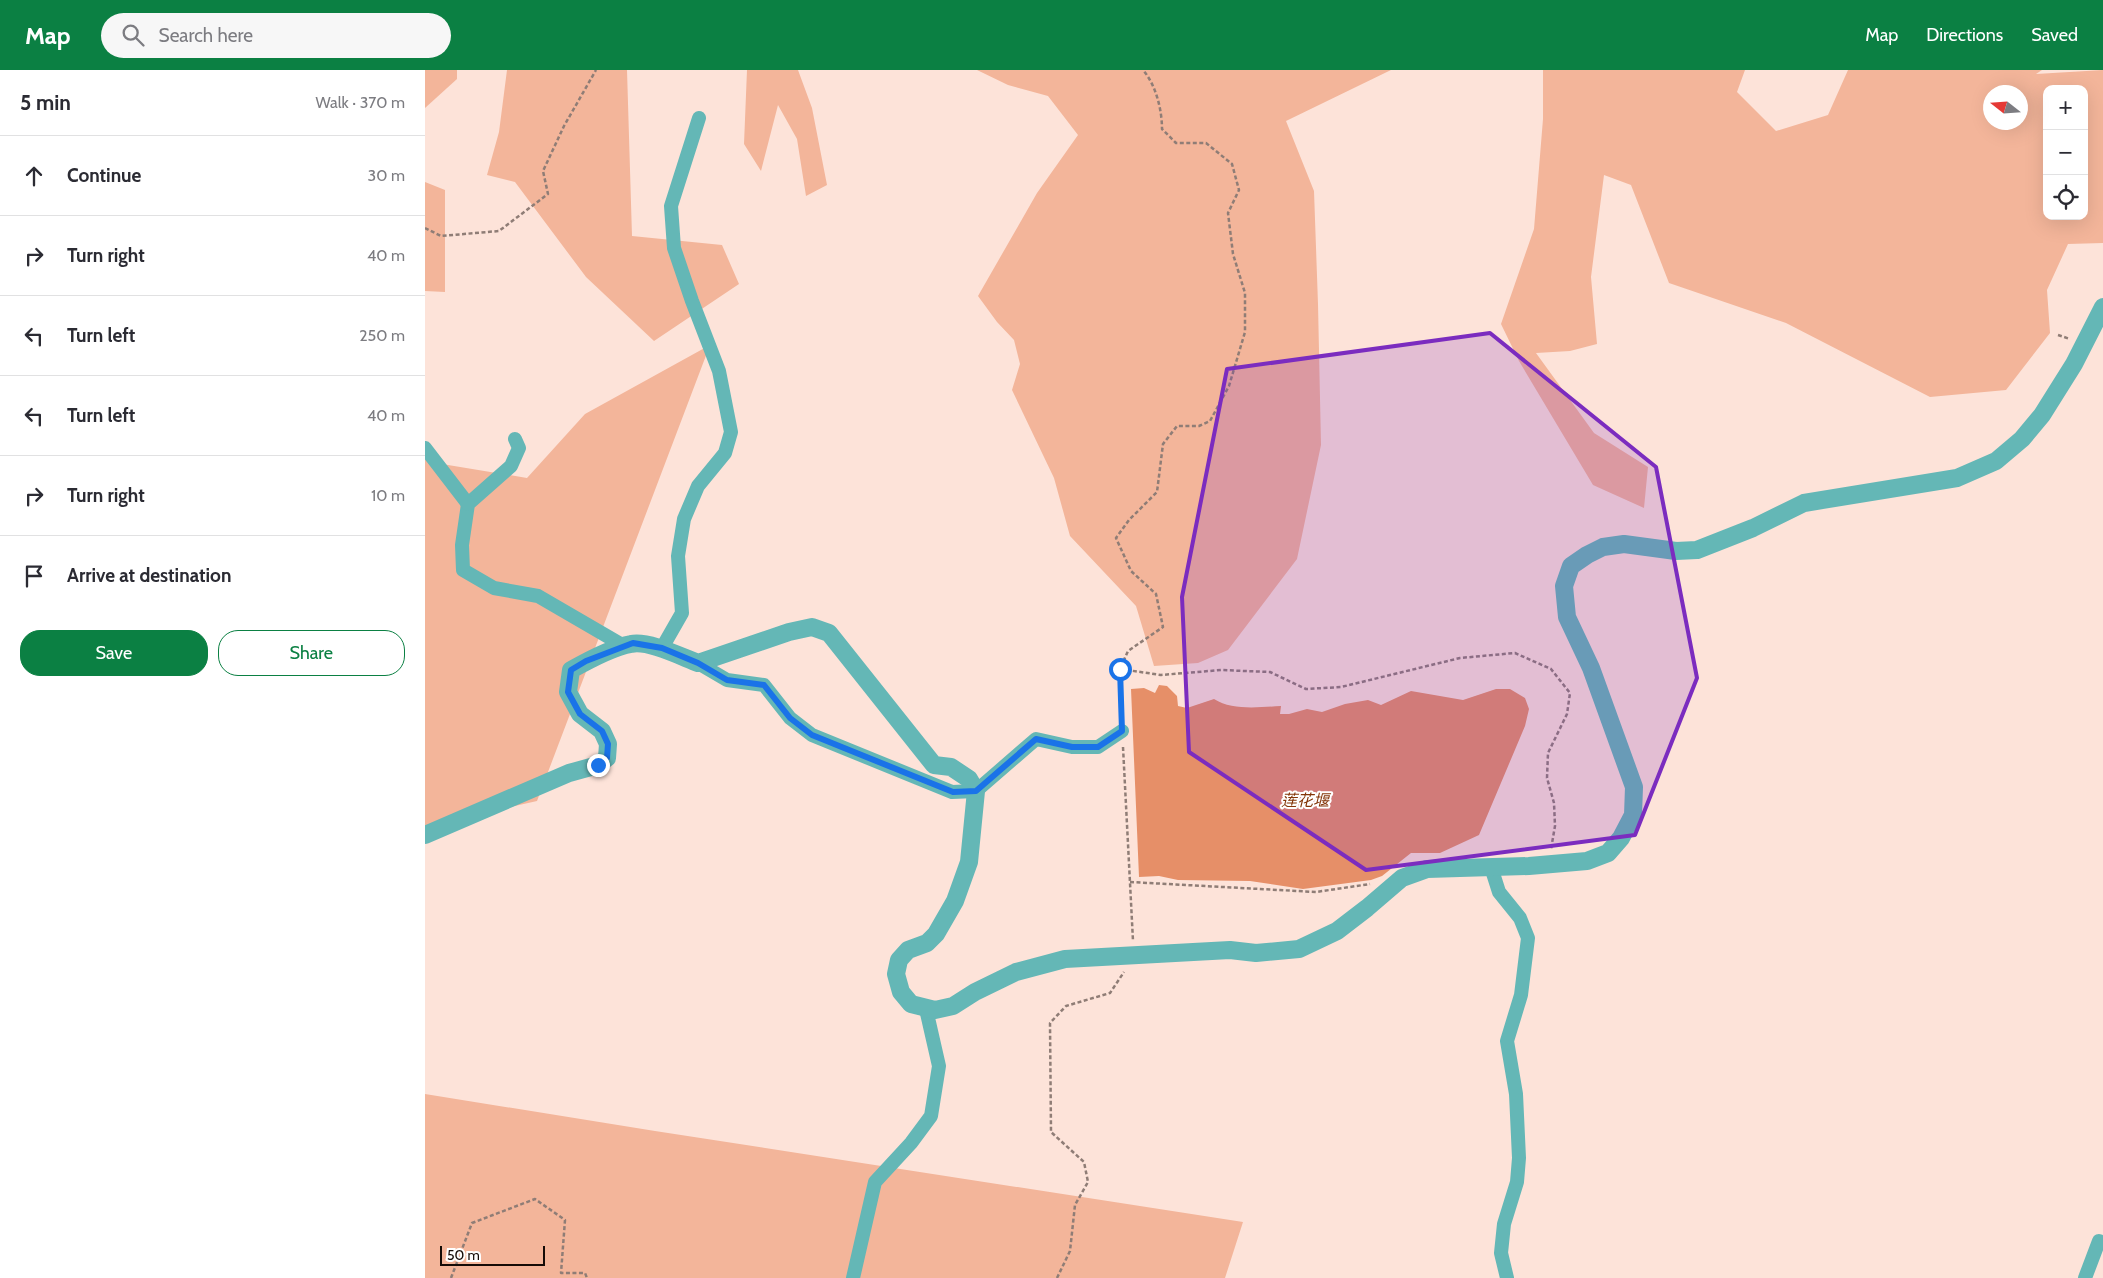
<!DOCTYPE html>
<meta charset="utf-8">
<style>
body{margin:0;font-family:Cabin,"Noto Sans SC",sans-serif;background:#f7f7f7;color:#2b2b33}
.controls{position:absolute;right:15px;top:15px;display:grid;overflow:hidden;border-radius:10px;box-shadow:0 5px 20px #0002}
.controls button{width:45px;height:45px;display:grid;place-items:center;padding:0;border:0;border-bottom:1px solid #e1e1e2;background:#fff;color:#2b2b33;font:25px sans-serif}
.compass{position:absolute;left:1558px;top:15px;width:45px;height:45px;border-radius:50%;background:#fff;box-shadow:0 5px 20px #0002;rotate:287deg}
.scale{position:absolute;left:15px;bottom:12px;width:105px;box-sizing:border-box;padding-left:5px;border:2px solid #150b07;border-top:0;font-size:14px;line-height:18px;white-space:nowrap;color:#150b07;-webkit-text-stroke:4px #fff;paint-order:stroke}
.stop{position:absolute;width:15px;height:15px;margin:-11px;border:4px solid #1a73e8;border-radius:50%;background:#fff}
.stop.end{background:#1a73e8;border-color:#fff;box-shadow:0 1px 5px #0008}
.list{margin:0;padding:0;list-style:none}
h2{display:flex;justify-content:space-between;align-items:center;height:65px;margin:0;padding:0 20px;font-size:21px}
h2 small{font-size:16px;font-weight:400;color:#7c7c81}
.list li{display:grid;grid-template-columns:32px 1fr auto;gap:15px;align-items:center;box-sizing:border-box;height:80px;padding:0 20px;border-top:1px solid #e1e1e2}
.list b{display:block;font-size:19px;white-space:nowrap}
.list em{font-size:16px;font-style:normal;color:#7c7c81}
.actions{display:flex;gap:10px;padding:15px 20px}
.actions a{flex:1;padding:11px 0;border:1px solid #0b8043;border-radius:20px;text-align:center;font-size:18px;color:#0b8043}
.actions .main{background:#0b8043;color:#fff}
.icon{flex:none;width:28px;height:28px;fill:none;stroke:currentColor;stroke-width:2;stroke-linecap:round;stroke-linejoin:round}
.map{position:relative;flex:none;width:1678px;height:1208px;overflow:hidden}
header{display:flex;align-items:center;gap:30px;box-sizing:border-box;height:70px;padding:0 25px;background:#0b8043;color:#fff}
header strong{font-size:24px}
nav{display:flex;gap:28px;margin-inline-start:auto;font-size:18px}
.search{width:350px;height:45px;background:#f7f7f7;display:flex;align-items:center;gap:12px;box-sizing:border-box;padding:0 18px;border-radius:28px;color:#7c7c81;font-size:19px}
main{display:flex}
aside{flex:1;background:#fff}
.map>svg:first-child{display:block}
</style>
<header>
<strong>Map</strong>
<div class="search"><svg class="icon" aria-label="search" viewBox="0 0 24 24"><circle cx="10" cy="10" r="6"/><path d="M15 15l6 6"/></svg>Search here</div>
<nav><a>Map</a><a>Directions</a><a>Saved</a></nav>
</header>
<main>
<aside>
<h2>5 min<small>Walk · 370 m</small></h2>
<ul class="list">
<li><svg class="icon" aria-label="ahead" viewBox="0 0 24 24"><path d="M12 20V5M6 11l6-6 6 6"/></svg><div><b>Continue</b></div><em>30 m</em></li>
<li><svg class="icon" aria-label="right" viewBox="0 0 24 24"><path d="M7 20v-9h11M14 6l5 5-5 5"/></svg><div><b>Turn right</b></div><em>40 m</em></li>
<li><svg class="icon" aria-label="left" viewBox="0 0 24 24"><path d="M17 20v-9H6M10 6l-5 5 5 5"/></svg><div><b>Turn left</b></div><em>250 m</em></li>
<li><svg class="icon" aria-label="left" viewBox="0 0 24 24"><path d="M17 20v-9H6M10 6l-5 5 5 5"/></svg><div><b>Turn left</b></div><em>40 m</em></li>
<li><svg class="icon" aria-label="right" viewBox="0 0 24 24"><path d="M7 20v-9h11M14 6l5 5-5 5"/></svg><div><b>Turn right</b></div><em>10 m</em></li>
<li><svg class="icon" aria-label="arrive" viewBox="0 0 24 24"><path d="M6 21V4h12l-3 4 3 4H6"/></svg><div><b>Arrive at destination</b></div></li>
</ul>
<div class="actions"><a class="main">Save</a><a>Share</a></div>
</aside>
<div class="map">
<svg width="1678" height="1208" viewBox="0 0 1678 1208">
<rect width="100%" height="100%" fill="#fde3d9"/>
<g fill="#f3b59a" fill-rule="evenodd">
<path d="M0 0H32V9L0 38Z"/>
<path d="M82 0H202L207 166 297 175 314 214 229 271 161 207 90 112 62 105 74 62Z"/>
<path d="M322 0H373L387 38 402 115 381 126 372 69 353 35 336 101 319 74Z"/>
<path d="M552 0H966L861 51 889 121 893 234 896 375 872 489 803 580 773 593 729 596 711 536 645 466 629 408 587 320 595 294 589 270 572 252 553 226 612 123 653 65 623 26 583 15Z"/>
<path d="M1118 0H1320L1312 22 1351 61 1403 45 1423 0H1617L1611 4 1678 0V173L1643 174 1622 220 1625 263 1581 320 1505 327 1361 253 1244 213 1206 115 1179 105 1166 207 1172 274 1145 281 1111 283 1169 363 1223 397 1219 438 1168 415 1094 291 1076 254 1109 159 1118 49ZM1622 19H1659V146H1622ZM1566 22H1596V52H1566Z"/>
<path d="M0 112 20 120V222L0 221Z"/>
<path d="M285 275 112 731 0 756V371L17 394 102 408 160 344Z"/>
<path d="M0 1024 230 1061 818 1152 800 1208H0Z"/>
</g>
<path fill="#e68f68" d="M734 615 742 616 752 626 753 636 762 638 789 629C808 641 835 637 856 636L855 644H864L882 639 897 642 920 634 943 630 956 635 986 621 1038 630 1071 619H1085L1100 628 1104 639 1100 656 1054 765 1015 783H986L957 806 946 810 878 819 825 811 753 810 734 806 714 807 706 619 719 618 730 623Z"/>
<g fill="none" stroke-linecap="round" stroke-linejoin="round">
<g stroke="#8f7d76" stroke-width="2.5" stroke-dasharray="4 2.5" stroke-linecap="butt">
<path d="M0 158 16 166 74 161 123 124 118 101 139 56 171 0"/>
<path d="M1633 265 1645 269"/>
<path d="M695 599 736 605 796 600 845 602 881 619 916 617 1035 588 1090 583 1126 599 1145 623 1142 644 1123 683 1122 708 1129 733 1130 756 1126 779"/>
<path d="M697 649 695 599 703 581 738 557 731 524 706 501 691 468 704 450 732 422 738 374 752 356H774L785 351 804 316 820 262V223L808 184 803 143 814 120 807 94 781 73H751L737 59C737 40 731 15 718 0"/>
<path d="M698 677 708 871"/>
<path d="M705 812 891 822 945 814"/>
<path d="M26 1208 47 1153 110 1129 140 1150 136 1203H160L162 1208"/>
<path d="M632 1208 645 1181 650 1135 663 1112 659 1092 626 1062 625 953 641 936 685 923 699 902"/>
</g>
<g stroke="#64b7b6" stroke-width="14">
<path d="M90 369 94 378 86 396 43 434 37 475 38 500 69 518 113 526 199 576"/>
<path d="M0 378 43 434"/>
<path d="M237 578 257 543 253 486 259 449 273 416 300 383 306 362 294 301 267 231 249 178 246 136 274 48"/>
<path d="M273 593 302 610 339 615 365 648 387 665 527 722 551 721 611 669 647 677H673L697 661"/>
<path d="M1066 797 1074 822 1095 848 1103 868 1096 925 1082 971 1091 1024 1094 1088 1092 1112 1079 1154 1076 1183 1082 1208"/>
<path d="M428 1208 450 1112 486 1073 506 1046 514 996 501 939"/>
<path d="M1660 1208 1674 1171"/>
</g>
<path stroke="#64b7b6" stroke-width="18" d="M0 765 144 703 173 695 182 688 183 674 177 661 155 644 143 622 146 600C162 591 189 577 206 574 223 570 257 587 273 593L364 562 387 557 404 563 509 695 526 697 544 709 551 721 544 792 530 831 511 864 502 873 483 880 474 890 471 904 476 922 486 934 510 940 528 936 550 922 591 902 640 889 805 880 831 883 874 879 912 861 942 838 977 808 1002 799 1104 796 1162 791 1183 783 1196 768 1208 745 1209 717 1166 598 1142 547 1139 516 1146 496 1162 485 1178 477 1199 474 1251 481 1272 480 1328 458 1379 433 1532 408 1571 391 1597 369 1617 345 1649 294 1678 237"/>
</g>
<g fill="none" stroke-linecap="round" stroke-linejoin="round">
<path stroke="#1a73e8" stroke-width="6" d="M173 695 182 688 183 674 177 661 155 644 143 622 146 600 161 591 208 573 237 578 273 593 302 610 339 615 365 648 387 665 528 722 551 721 611 669 647 677H673L697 661 695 599"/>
</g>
<path fill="#7b2cbf" fill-opacity="0.2" stroke="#7b2cbf" stroke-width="4" stroke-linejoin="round" d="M1065 263 1231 397 1272 608 1210 765 941 800 764 682 757 527 802 299Z"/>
<g text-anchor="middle" stroke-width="4" stroke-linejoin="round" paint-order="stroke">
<g font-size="16" font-style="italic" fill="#843609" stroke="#fff">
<text x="880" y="736">莲花堰</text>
</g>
</g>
</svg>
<div class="controls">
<button>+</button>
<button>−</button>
<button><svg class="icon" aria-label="locate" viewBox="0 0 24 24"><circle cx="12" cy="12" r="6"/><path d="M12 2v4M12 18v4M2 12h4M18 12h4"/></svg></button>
</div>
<svg class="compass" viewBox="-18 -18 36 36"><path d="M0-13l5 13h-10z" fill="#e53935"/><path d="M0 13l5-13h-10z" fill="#7c7c81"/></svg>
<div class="scale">50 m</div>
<div class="stop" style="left:695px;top:599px"></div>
<div class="stop end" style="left:173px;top:695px"></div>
</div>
</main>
